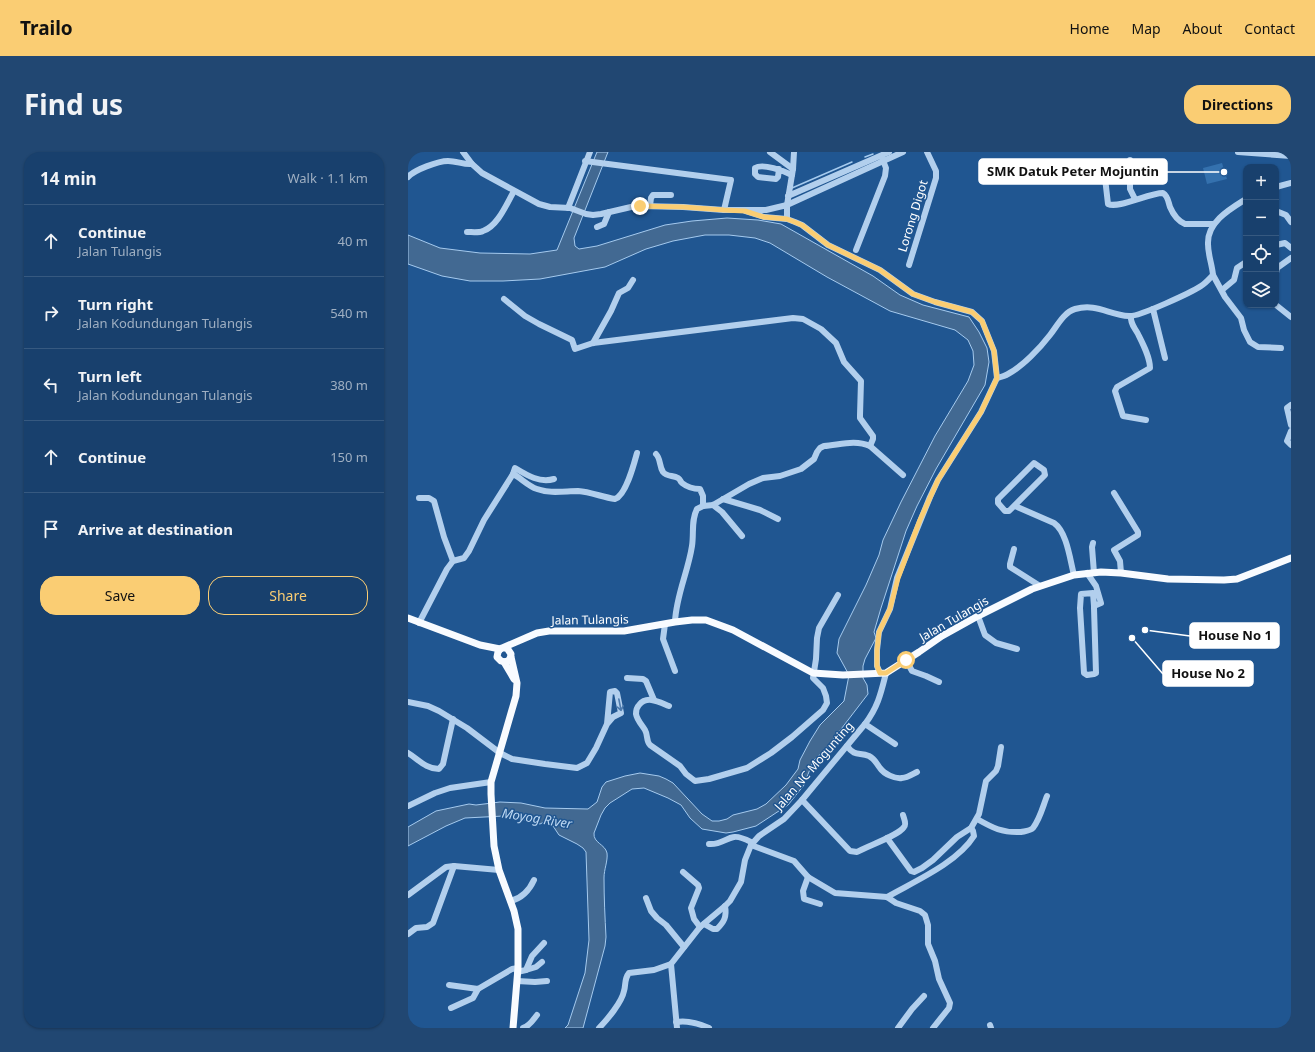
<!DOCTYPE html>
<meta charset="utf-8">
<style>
body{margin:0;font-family:"Noto Sans",sans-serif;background:#214772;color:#f1f3f6}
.controls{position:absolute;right:12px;top:12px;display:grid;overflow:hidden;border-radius:8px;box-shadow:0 1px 3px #0004}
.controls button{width:36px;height:36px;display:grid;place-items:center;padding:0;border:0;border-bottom:1px solid #365980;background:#18406d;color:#f1f3f6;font:20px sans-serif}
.stop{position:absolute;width:12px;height:12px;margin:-9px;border:3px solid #facd73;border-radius:50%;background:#fff}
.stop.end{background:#facd73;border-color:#fff;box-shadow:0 1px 4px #0008}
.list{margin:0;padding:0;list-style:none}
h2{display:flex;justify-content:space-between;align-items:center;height:52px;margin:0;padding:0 16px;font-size:17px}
h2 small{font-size:13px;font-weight:400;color:#9fafc2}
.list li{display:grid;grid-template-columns:26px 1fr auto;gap:12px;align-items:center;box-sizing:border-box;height:72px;padding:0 16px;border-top:1px solid #365980}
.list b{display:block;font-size:15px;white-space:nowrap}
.list p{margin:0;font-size:13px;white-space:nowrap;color:#9fafc2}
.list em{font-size:13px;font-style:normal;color:#9fafc2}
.actions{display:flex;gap:8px;padding:12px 16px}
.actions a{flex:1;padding:9px 0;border:1px solid #facd73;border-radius:16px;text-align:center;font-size:14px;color:#facd73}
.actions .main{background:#facd73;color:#111}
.icon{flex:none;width:22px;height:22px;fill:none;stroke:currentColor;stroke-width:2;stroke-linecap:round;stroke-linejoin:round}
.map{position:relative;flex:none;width:883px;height:876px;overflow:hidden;border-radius:16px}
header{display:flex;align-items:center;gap:24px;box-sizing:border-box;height:56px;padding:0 20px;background:#facd73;color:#111}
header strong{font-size:19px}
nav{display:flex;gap:22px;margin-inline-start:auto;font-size:14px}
.intro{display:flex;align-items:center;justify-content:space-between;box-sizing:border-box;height:96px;padding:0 24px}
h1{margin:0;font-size:28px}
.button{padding:10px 18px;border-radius:16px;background:#facd73;color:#111;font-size:14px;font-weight:700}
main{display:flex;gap:24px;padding:0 24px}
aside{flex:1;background:#18406d;border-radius:16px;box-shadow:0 1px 3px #0004}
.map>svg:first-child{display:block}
</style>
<header>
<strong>Trailo</strong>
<nav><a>Home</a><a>Map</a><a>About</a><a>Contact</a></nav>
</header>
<div class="intro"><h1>Find us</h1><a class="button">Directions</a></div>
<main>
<aside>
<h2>14 min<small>Walk · 1.1 km</small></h2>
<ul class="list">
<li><svg class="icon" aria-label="ahead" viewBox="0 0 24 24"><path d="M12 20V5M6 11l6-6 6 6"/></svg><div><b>Continue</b><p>Jalan Tulangis</p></div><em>40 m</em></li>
<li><svg class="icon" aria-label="right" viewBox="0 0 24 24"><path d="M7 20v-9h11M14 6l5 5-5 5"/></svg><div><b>Turn right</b><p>Jalan Kodundungan Tulangis</p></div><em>540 m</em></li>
<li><svg class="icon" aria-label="left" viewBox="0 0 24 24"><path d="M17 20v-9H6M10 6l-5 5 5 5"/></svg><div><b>Turn left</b><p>Jalan Kodundungan Tulangis</p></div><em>380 m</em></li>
<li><svg class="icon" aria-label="ahead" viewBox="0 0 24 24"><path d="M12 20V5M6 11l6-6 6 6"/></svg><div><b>Continue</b></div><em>150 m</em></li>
<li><svg class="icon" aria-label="arrive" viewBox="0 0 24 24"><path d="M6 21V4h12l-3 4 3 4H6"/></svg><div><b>Arrive at destination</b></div></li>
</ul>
<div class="actions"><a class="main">Save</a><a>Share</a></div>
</aside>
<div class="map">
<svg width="883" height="876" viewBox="0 0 883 876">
<rect width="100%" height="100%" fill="#205691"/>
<path fill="#3471ae" d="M814 11 819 27 799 32 795 16Z"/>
<path fill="#426992" stroke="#a5caee" d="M189 0H200L166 86 167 94 171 97 189 94 257 73 284 69 319 66 350 68 373 72 465 124 492 143 515 153 561 165 571 180 579 196 581 210 577 233 528 317 509 354 498 379 473 456 466 480 468 486 457 507 455 514V526L459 533 460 542 417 598 405 609 396 633 380 653 348 674 325 680 318 681 294 677 282 666 273 653 260 646 236 636 224 637 202 651 197 656 193 663 186 681C185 691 197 692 199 701 200 709 196 717 196 726 196 746 197 766 198 785L197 794 175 876H157L160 873 177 821 181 788 178 700 175 696 169 692 151 683 145 674 136 670 132 672 110 666 96 664 57 666 38 674 0 694V675L28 659 61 652 68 653 92 650 113 651 137 656 180 657 189 650 194 635 198 630 217 624 232 621 251 624 258 627 265 631 294 662 304 669H311L319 667 325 663 349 657 358 652 378 633 390 617 392 608 402 589 412 573 436 549 441 523 429 501 431 487 458 433 471 403 475 388 493 350 527 284 560 229 566 213 565 199 560 188 547 178 482 159 419 125 362 91 347 86 321 83H297L265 89 238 97 197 115 132 127 95 129H62L34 124 0 112V83L32 96 72 101 122 102 149 98Z"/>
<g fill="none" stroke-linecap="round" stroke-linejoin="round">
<g stroke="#a5caee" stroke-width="1.5">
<path d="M457 5 465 2"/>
<path d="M384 36 444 10"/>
</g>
<g stroke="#b2cfed" stroke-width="6">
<path d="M55 0 64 12 74 21 131 52 142 55 162 56 178 62 185 63 193 62 223 55 232 54 275 55 316 58H358L379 53 495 0"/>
<path d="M362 0 385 17"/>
<path d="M830 0 883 4"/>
<path d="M722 8V37L727 47"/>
<path d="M177 9 323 28 316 58"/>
<path d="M371 17 370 25 368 27 350 25 347 22V16C355 11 376 19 384 23"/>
<path d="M0 25C6 18 30 9 40 9 49 9 56 13 64 12"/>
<path d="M697 26 700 52C710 57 741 41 755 41 760 44 760 49 762 55 765 62 770 69 777 72H806"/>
<path d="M868 35 883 31"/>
<path d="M380 44 481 0"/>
<path d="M242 54 243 46 245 43H263"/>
<path d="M160 56 182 0"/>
<path d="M337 59 356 65 379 67 387 70 394 73 420 93 472 118 505 142 527 150 564 160 574 169 586 199 589 226 573 260 530 328 522 345 489 426 482 457 471 480 469 498V514L472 521"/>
<path d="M868 59 878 63 883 70"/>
<path d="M379 67V53L385 17 386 0"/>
<path d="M189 75 196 72 201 60"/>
<path d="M59 80C64 80 71 81 75 79 90 74 99 51 106 39"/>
<path d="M868 93 877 91 883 96"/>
<path d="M448 98 477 24 478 16 474 6"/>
<path d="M501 113 528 26V19L519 0"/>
<path d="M868 121 869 116 883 106"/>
<path d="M805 123 817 145 833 166 836 178 842 190 850 195 873 196"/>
<path d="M814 138 826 128 829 116 838 110"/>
<path d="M96 147 117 164 131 172 164 188 167 197 185 191 385 166 395 167 413 177 428 191 436 210 453 229 452 263V266L465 284V287L462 294"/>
<path d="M868 153 883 165"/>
<path d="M745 157 757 206"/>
<path d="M723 164C722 172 727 176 730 182 735 192 742 205 742 216L709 235 707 239 715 264 738 268"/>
<path d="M185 191 203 159 211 141 220 136 225 128"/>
<path d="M589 226C593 225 597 224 600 222 615 214 632 196 642 183 649 174 656 160 667 157 689 151 701 163 721 164 731 165 784 140 793 134 798 131 801 127 805 123 804 112 800 103 800 92 799 70 822 57 838 47"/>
<path d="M883 253 879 256 883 273"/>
<path d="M883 279 879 289 883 293"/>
<path d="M248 302C253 307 251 314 255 320 259 325 265 323 270 326 273 328 271 328 274 331 279 335 286 337 292 337L295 344V354"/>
<path d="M626 311 636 318 637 323 601 359H597L590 351V347Z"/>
<path d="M105 322C113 326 120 334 129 337 142 342 157 339 170 339 183 340 194 345 207 347 218 343 226 312 229 301"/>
<path d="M706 341 730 380V383L706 398 712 409 713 421"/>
<path d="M11 346H21L26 349 36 385 45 409"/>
<path d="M315 347 352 358 370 367"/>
<path d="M305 353 314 360 334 384"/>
<path d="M607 354 646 371C659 380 662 408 666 423"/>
<path d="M685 391 684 395 686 421"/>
<path d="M606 397 602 412V415L632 434"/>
<path d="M679 421 688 434 693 451 686 454V456L688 521 686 522 679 523 676 521 672 456 673 442 685 441 686 454"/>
<path d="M570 464 577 483 588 491 609 497"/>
<path d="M267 470C268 444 280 420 284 394 286 381 283 368 289 357L295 354 305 353 341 332 355 326 372 324 393 317 406 307 409 300 412 296 416 294C431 293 447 287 462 294L495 323"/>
<path d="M11 471 39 417 45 409 56 406 61 399 76 368 105 322 107 316C120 324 132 331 146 327"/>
<path d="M257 472 255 487 267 519"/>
<path d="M498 508 504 519 518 524 531 530"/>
<path d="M219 526 235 527 238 529 246 548"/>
<path d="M0 550 20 554 31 559 59 576 92 601 104 607 137 612 169 616 179 611 188 596 199 572 202 540 207 539 209 541 213 561 205 565 199 572"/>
<path d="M261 554C251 550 239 543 231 553 229 555 228 558 228 562 229 568 234 573 237 578 240 583 238 589 242 593L272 614 278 622 287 629 301 627 339 616 363 601 384 585 415 558 419 551 418 544 415 536 405 526 408 507 409 486 411 476 430 443"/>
<path d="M457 572 487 592"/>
<path d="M439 594C447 605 451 600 461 604 467 607 468 611 472 616 476 622 487 627 494 626 499 626 505 622 509 620"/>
<path d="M0 601C10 607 18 617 31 617L35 612 45 567"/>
<path d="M394 648 442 699 449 700C459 694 490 684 496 675 499 672 496 667 495 663"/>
<path d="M0 654 27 641 42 636 83 630"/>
<path d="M569 667C585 676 594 681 613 680 618 679 622 679 625 676 632 667 635 654 639 644"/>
<path d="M479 686 503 719 506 720 514 716 525 708 549 685 563 676 571 662 578 629 588 619 590 614 593 595"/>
<path d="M301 692C313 693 318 686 326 685 332 684 339 688 345 691"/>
<path d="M343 693 386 709 400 725 427 741 479 745 488 751 512 759 517 763 520 773V792L527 809 531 827 542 851 541 856 525 876"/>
<path d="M275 720 290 733 291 736 283 756 286 767 292 775"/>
<path d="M400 725 395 739 396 747 412 752"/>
<path d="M0 743 38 715 46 714 91 718"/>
<path d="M479 745C507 729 549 711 566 684L565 679 563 676"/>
<path d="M238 746 243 759 249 766 258 773 276 795"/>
<path d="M103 749C114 746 121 739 126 728"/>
<path d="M296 772 305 777H309C316 770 319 765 317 754"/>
<path d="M0 782 8 776 19 775 25 771 46 714"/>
<path d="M118 818 128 815 134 810"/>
<path d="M109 820 118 818 124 804 136 791"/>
<path d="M109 829 127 830 139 829"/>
<path d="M41 833 70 837 104 817 110 816"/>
<path d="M43 856 65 846 70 837"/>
<path d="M268 870C280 868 290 871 301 876"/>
<path d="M582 873 583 876"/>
<path d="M115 876C122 874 125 868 129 863"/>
<path d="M191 876C199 868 214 850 216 839 218 833 216 827 221 821L246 818 263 812"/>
<path d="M269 876 263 812 292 775 317 754 322 749 333 730 337 708 343 693 351 684 376 667 394 648 457 572C470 555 473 541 478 521"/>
<path d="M490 876 504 857 516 844"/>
</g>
<g stroke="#f8fbff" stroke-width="7">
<path d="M0 466 72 493 92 497"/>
<path d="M94 496H99L103 502C103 508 99 511 93 509L89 505 90 500 92 497 129 481 141 479H216L267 470 284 468H298L325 478 405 521 435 523 478 521 511 500 534 484 570 464 624 437 666 423 693 420 713 421 760 427 816 428 829 427 883 406"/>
<path d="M103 505 109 531 108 544 83 630V642L86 694 91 718 106 759 110 777V816L105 876"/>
<path d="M96 510 106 527"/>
</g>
</g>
<defs><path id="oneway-shaft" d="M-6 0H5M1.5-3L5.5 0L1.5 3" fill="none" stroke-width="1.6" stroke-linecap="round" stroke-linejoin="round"/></defs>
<use stroke="#4c7aad" href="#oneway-shaft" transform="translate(212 553) rotate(79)"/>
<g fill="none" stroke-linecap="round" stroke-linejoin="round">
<path stroke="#facd73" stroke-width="5" d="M232 54 275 55 316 58 337 59 356 65 379 67 394 73 420 93 472 118 505 142 527 150 564 160 574 169 586 199 589 226 573 260 530 328 512 368 490 426 482 457 471 480 469 498V514L472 521H478L498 508"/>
</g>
<g text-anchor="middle" stroke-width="3" stroke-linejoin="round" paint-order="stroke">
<g font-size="12" fill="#fff" stroke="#205691">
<text transform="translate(505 64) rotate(-73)" y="4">Lorong Digot</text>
<text transform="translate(546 467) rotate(-30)" y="4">Jalan Tulangis</text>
<text transform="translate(182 468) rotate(-1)" y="4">Jalan Tulangis</text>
<text transform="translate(406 614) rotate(-49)" y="4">Jalan NC Mogunting</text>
</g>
<g font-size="13" font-style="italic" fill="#bed9f4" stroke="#205691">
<text transform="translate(129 666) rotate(9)" y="5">Moyog River</text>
</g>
</g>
<path fill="none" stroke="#fff" stroke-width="1.5" d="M816 20L759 20M737 478L782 484M724 486L755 522"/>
<g fill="#fff" stroke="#205691" stroke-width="1.5">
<circle cx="816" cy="20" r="4"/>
<circle cx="737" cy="478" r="4"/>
<circle cx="724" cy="486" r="4"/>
</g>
<g fill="#fff" stroke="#fff" stroke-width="1.5">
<rect x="571" y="7" width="188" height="25" rx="4"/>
<rect x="782" y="471" width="89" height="25" rx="4"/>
<rect x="755" y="509" width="90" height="25" rx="4"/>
</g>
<g font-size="13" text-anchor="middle" font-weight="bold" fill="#111">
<text x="665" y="24">SMK Datuk Peter Mojuntin</text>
<text x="827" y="488">House No 1</text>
<text x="800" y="526">House No 2</text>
</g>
</svg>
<div class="controls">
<button>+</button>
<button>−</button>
<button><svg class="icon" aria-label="locate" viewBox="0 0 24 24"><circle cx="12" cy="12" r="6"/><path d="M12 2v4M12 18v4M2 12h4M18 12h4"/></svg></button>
<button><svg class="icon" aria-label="layers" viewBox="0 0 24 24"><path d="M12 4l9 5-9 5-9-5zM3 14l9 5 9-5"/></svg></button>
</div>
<div class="stop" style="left:498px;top:508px"></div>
<div class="stop end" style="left:232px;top:54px"></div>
</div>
</main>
